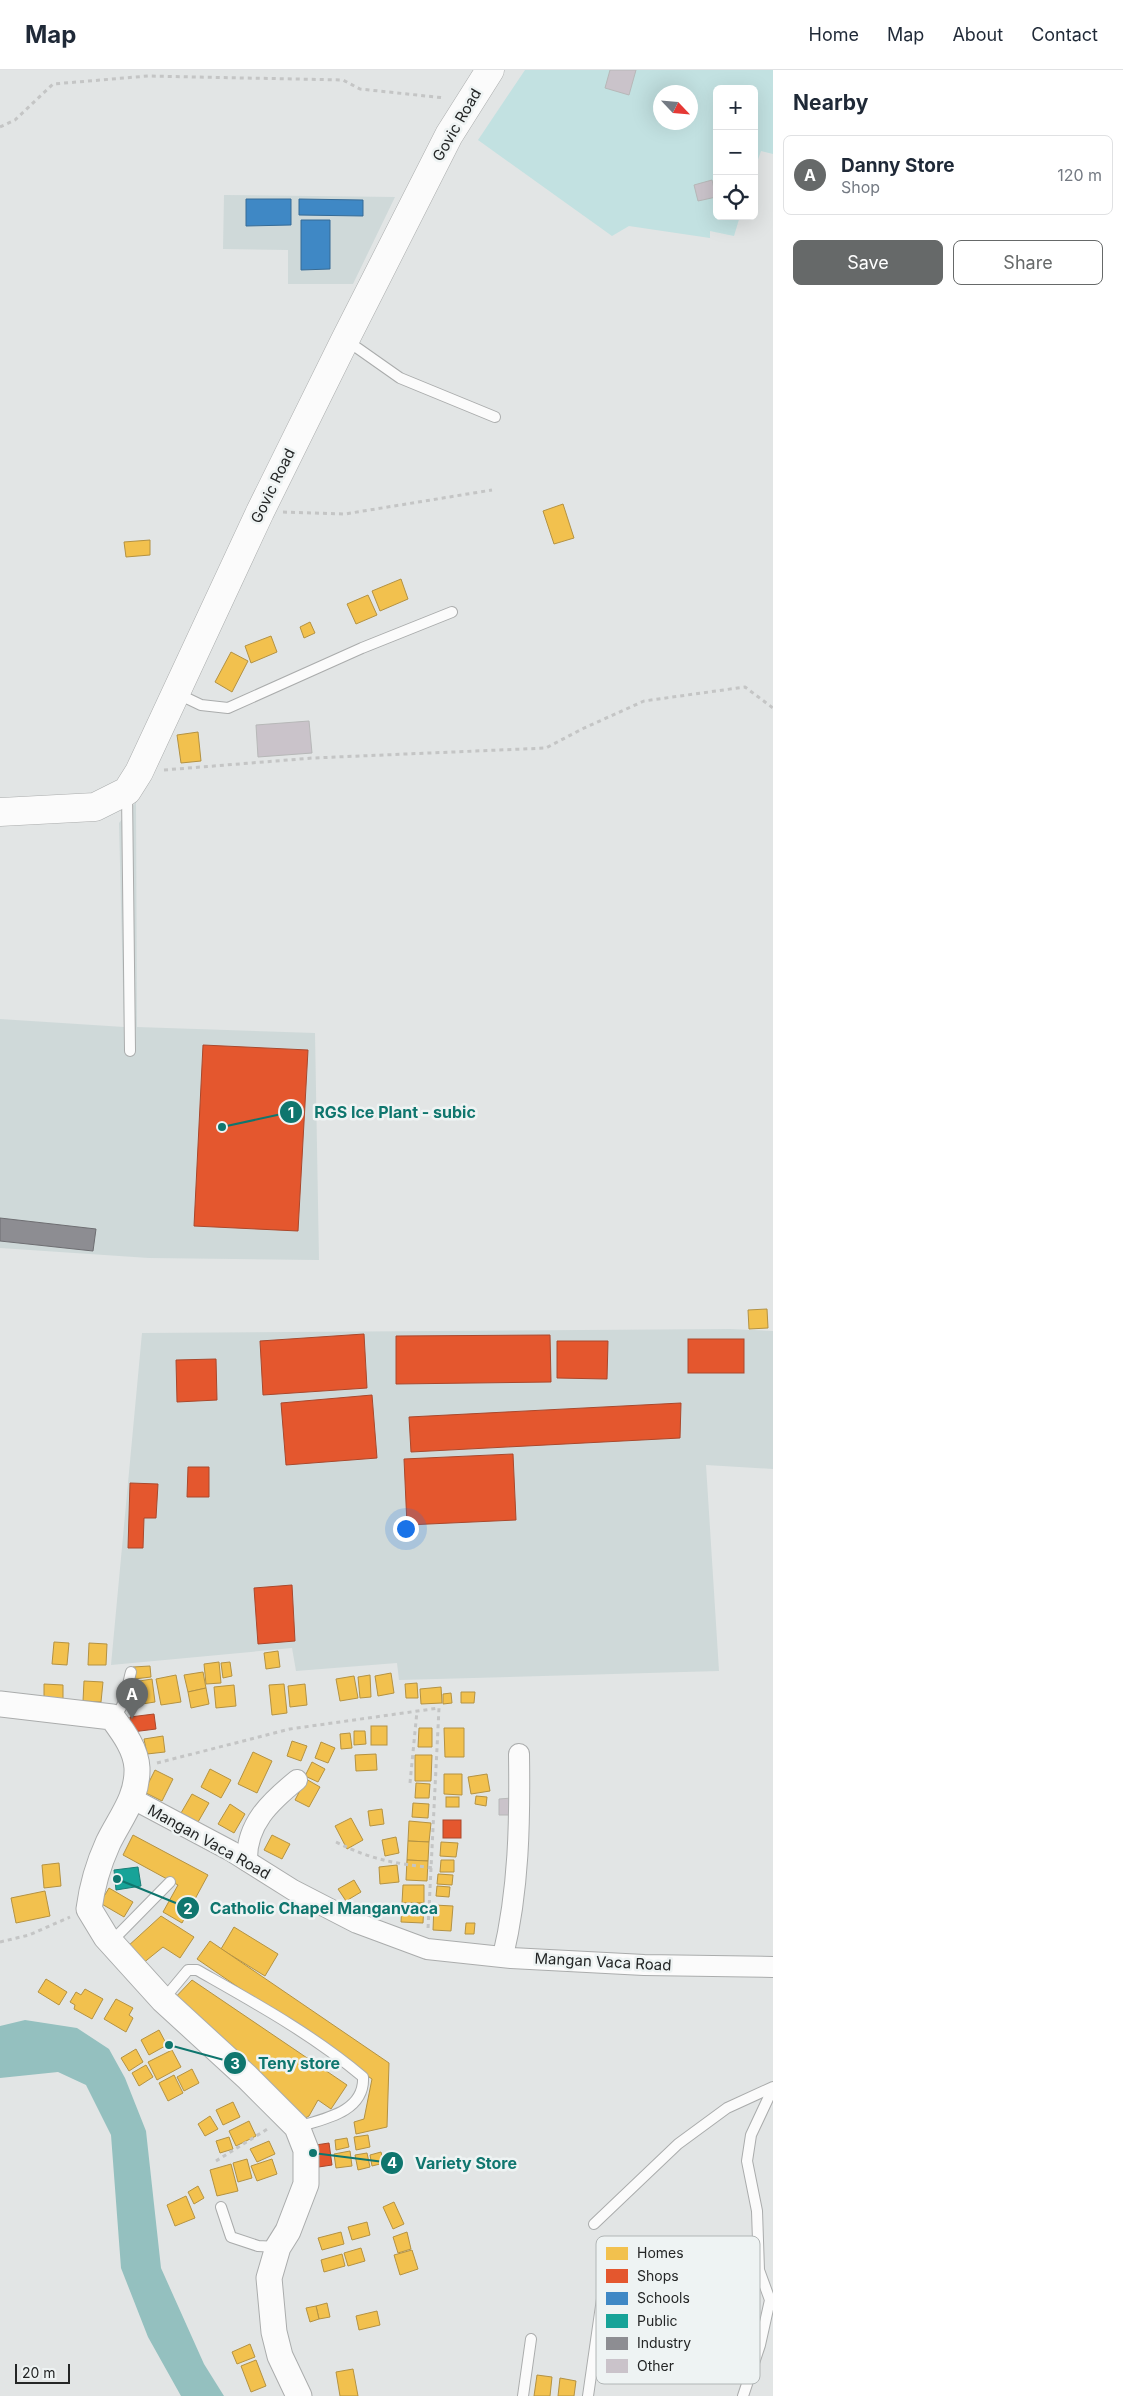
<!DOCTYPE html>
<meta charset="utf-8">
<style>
body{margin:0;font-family:Inter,sans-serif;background:#f6f6f7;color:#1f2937}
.controls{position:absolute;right:15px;top:15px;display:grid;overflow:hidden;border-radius:8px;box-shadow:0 5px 20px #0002}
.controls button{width:45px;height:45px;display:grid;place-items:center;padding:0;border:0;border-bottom:1px solid #e0e1e3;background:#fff;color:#1f2937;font:25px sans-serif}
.compass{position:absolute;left:653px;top:15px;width:45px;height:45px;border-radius:50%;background:#fff;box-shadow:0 5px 20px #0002;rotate:116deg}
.scale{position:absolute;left:15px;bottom:12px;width:55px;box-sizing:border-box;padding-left:5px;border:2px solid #242626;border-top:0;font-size:14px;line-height:18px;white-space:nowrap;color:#242626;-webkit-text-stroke:4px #eef3f3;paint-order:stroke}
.you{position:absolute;left:405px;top:1458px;width:18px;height:18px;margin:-12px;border:4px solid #fff;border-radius:50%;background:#1a73e8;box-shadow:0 0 0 8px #1a73e833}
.badge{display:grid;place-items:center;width:32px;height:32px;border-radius:50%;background:#666969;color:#fff;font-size:16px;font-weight:700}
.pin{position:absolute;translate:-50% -41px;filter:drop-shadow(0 1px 2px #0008)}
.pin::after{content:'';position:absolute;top:26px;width:18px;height:15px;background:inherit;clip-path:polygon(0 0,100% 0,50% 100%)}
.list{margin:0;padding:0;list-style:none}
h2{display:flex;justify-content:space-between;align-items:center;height:65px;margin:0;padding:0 20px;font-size:21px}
h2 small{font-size:16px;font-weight:400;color:#747a83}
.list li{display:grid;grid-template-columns:32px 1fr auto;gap:15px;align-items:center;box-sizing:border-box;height:80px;margin:0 10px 10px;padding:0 10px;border:1px solid #e0e1e3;border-radius:8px}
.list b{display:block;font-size:19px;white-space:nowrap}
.list p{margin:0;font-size:16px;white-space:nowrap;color:#747a83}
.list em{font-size:16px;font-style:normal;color:#747a83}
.actions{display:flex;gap:10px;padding:15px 20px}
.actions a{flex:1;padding:11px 0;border:1px solid #666969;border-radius:8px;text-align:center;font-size:18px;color:#666969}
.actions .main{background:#666969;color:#fff}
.icon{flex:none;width:28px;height:28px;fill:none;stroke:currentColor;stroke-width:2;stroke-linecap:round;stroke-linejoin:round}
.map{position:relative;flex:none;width:773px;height:2326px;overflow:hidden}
header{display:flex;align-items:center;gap:30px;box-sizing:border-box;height:70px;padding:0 25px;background:#fff;border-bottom:1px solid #e0e1e3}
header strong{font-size:24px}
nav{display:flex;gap:28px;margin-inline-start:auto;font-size:18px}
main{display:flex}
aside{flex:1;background:#fff}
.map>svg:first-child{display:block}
</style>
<header>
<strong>Map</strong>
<nav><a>Home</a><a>Map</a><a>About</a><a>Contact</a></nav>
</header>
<main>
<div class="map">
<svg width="773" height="2326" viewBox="0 0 773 2326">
<rect width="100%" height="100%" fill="#e2e5e5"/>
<g fill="#cfd9d9">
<path d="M224 125 395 127 353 214H288V180L223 179Z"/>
<path d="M136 732 137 957 315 963 319 1190 149 1188 0 1178V949L124 957 119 753Z"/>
<path d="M730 1259 773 1261V1399L706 1395 719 1601 399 1610 397 1593 296 1601 292 1578 111 1595 142 1263Z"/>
</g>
<path fill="#c2e1e1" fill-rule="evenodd" d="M525 0H773V84L761 81 754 101V19H717V146H740L734 166 710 161V168L629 156 612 166 478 70ZM660 22H690V52H660Z"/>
<path fill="#94c0bf" d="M25 1950 77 1958 109 1979 125 2008 146 2061 161 2198 204 2294 224 2326H181L148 2267 121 2198 111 2065 86 2015 58 2002 0 2008V1956Z"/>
<g fill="#f2c14e" stroke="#b49242">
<path d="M563 434 574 468 554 474 543 441Z"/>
<path d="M150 470V485L126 487 124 472Z"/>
<path d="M401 509 408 529 380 541 372 521Z"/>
<path d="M368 525 377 545 356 554 347 534Z"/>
<path d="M310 552 315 563 304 568 300 557Z"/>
<path d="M271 566 277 582 251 593 245 576Z"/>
<path d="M231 582 248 591 232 622 215 612Z"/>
<path d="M198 662 201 691 181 693 177 665Z"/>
<path d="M767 1239 768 1258 749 1259 748 1240Z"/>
<path d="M54 1572 69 1573 67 1595 52 1594Z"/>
<path d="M89 1573 107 1574 106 1595H88Z"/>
<path d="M278 1581 280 1597 266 1599 264 1583Z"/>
<path d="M219 1592 221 1613 206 1614 204 1594Z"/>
<path d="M230 1592 232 1606 223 1608 221 1593Z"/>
<path d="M150 1596 151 1607 134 1609 133 1597Z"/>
<path d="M203 1602 206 1618 188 1622 184 1605Z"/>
<path d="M391 1603 394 1623 378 1626 375 1606Z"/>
<path d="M176 1605 181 1632 161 1635 156 1609Z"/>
<path d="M370 1605 371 1627 360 1628 358 1607Z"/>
<path d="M354 1606 358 1628 340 1631 336 1609Z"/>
<path d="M152 1609 155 1632 136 1635 133 1612Z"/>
<path d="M84 1611 103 1612 101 1632 83 1631Z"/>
<path d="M417 1613 418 1628H406L405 1614Z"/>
<path d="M44 1614 63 1615V1632L44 1631Z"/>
<path d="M284 1614 287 1643 272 1645 269 1615Z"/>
<path d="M305 1614 307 1635 290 1637 288 1616Z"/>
<path d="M234 1615 236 1636 216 1638 214 1617Z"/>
<path d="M441 1617 442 1633 421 1634 420 1619Z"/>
<path d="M206 1618 209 1634 191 1638 188 1622Z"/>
<path d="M461 1622H475L474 1633H461Z"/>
<path d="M451 1623 452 1633 443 1634V1624Z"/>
<rect x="371" y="1656" width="16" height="19"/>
<path d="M419 1658H432V1677H418Z"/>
<path d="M444 1658H464V1687H445Z"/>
<path d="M354 1661H365L366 1674 354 1675Z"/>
<path d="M350 1663 352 1678 341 1679 340 1664Z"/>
<path d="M163 1666 165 1682 147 1684 144 1669Z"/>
<path d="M292 1671 307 1676 301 1691 287 1686Z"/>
<path d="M321 1672 335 1678 328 1693 315 1688Z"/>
<path d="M253 1682 272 1691 257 1723 238 1714Z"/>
<path d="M376 1684 377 1700 356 1701 355 1685Z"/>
<path d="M415 1685H432L431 1711H415Z"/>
<path d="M312 1692 325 1699 318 1712 305 1706Z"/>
<path d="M210 1699 231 1710 221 1728 201 1717Z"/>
<path d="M155 1700 173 1709 162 1731 144 1722Z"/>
<path d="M444 1704H462V1725L444 1724Z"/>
<path d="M487 1704 490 1721 471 1724 468 1707Z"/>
<path d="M306 1709 320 1717 309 1737 295 1730Z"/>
<path d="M416 1713 430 1714 429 1728H415Z"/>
<path d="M192 1724 209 1733 198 1752 181 1743Z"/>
<path d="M476 1726 487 1727 486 1736 475 1734Z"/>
<rect x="446" y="1727" width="13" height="10"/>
<path d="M413 1733 429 1734 428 1748 412 1747Z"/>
<path d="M230 1734 245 1744 234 1763 218 1754Z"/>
<path d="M382 1739 384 1754 370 1756 368 1741Z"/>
<path d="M351 1748 363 1770 347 1779 335 1756Z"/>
<path d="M409 1751 431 1753 429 1772 408 1771Z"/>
<path d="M133 1765 208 1805 182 1853 163 1842 178 1815 123 1785Z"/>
<path d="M272 1765 290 1774 282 1789 264 1780Z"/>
<path d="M396 1767 399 1783 385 1786 382 1770Z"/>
<path d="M408 1771 429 1772 428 1791 407 1790Z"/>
<path d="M441 1772 458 1773 456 1787 440 1786Z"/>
<path d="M407 1790 428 1791 427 1811 406 1810Z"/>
<path d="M441 1790H454V1802H440Z"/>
<path d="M59 1793 61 1816 44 1818 42 1795Z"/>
<path d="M397 1795 399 1812 380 1814 379 1797Z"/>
<path d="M438 1804 453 1805 452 1815 437 1814Z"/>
<path d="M354 1810 361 1822 346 1831 338 1819Z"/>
<path d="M403 1815H424V1833H402Z"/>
<path d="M437 1816 450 1817 449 1827 436 1826Z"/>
<path d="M109 1818 133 1832 124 1847 100 1833Z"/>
<path d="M45 1821 50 1846 16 1853 11 1828Z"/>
<path d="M402 1833H424L423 1853 401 1852Z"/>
<path d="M434 1835 453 1836 451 1861 433 1860Z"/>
<path d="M161 1846 194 1867 180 1888 163 1877 142 1894 127 1877Z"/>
<path d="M466 1853H475L474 1864H465Z"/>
<path d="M234 1857 278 1884 265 1906 221 1879Z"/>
<path d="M210 1871 389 1993 387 2057 356 2064 354 2052 364 2049 372 2009 197 1889Z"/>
<path d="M46 1909 67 1922 59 1935 38 1922Z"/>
<path d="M192 1910 347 2015 331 2039 318 2030 309 2046 298 2052 169 1934Z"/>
<path d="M85 1919 103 1929 92 1949 74 1939 75 1935 70 1932 76 1922 81 1925Z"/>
<path d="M116 1929 133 1938 129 1945 133 1948 126 1962 104 1949Z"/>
<path d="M159 1960 167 1975 149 1985 141 1970Z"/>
<path d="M136 1979 143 1992 129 2001 121 1988Z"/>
<path d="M172 1980 181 1997 157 2010 148 1992Z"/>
<path d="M146 1995 153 2007 139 2016 132 2003Z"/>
<path d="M192 1999 199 2013 184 2021 177 2007Z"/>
<path d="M174 2005 183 2023 168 2031 159 2013Z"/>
<path d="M233 2032 240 2047 223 2055 216 2040Z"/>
<path d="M210 2046 218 2059 205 2066 198 2054Z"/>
<path d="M249 2051 256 2066 236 2076 229 2061Z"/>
<path d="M368 2065 370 2077 356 2080 354 2067Z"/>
<path d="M229 2067 233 2079 220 2083 216 2071Z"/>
<path d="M347 2068 349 2077 336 2080 335 2070Z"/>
<path d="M269 2071 275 2084 257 2092 250 2079Z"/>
<path d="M350 2081 352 2096 336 2098 334 2084Z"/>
<path d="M381 2082 384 2093 372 2096 370 2085Z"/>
<path d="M367 2083 370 2097 358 2100 355 2085Z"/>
<path d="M247 2089 252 2108 238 2112 233 2093Z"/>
<path d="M272 2089 277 2104 257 2111 251 2096Z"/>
<path d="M231 2094 238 2121 217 2126 210 2100Z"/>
<path d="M198 2116 204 2128 194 2134 188 2122Z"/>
<path d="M186 2126 195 2148 175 2156 167 2135Z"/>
<path d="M394 2132 404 2154 393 2159 383 2137Z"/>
<path d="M367 2152 370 2165 352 2170 348 2157Z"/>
<path d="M341 2162 344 2174 322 2180 318 2168Z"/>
<path d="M407 2162 411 2179 398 2183 393 2167Z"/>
<path d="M361 2178 365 2191 348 2196 344 2183Z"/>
<path d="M412 2180 418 2199 400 2205 394 2185Z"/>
<path d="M342 2184 345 2196 324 2202 321 2190Z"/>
<path d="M327 2233 330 2247 319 2249 316 2236Z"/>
<path d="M316 2236 319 2249 310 2252 306 2238Z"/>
<path d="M377 2241 380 2255 359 2260 356 2246Z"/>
<path d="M250 2274 255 2287 237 2294 232 2282Z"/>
<path d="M256 2290 266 2316 251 2322 241 2296Z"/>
<path d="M353 2299 358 2326H340L336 2302Z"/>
<path d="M537 2305 552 2307 550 2326H534Z"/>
<path d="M560 2308 576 2311 574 2326H558Z"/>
</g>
<g fill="#e4572e" stroke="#aa482c">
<path d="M203 975 308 980 298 1161 194 1156Z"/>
<path d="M364 1264 367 1318 263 1325 260 1271Z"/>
<path d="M550 1265 551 1312 396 1314V1266Z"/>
<rect x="688" y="1269" width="56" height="34"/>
<path d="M557 1271H608L607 1309 557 1308Z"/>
<path d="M216 1289 217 1330 177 1332 176 1290Z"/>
<path d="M372 1325 377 1388 286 1395 281 1333Z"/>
<path d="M681 1333 680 1368 411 1382 409 1347Z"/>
<path d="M513 1384 516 1450 407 1455 404 1389Z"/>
<path d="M188 1397H209V1427H187Z"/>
<path d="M130 1413 158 1414 156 1448H144L143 1478H128Z"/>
<path d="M292 1515 295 1571 258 1574 254 1518Z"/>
<path d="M154 1644 156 1659 132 1662 130 1647Z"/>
<rect x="443" y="1750" width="18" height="18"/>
<path d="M329 2073 332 2095 312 2098 309 2076Z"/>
</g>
<g fill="#3f88c5" stroke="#376b95">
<path d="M246 129H291V155L246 156Z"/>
<path d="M299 129 363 130V146L299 145Z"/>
<path d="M301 150H330V199L301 200Z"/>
</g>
<path fill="#17a398" stroke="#1b7e76" d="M138 1797 141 1816 116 1820 114 1800Z"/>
<path fill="#8d8d92" stroke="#6e6e72" d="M0 1148 96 1159 93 1181 0 1171Z"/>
<g fill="#cac3ca" stroke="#b7b8b8">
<path d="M610 0H636L629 25 605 18Z"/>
<path d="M712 110 716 127 698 131 694 115Z"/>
<path d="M309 651 312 683 258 687 256 655Z"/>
<path d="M512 1728V1745H499V1729Z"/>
</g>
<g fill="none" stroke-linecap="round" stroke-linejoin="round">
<defs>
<g id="service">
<path d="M346 270 400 308 495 347"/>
<path d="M178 624 201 635 228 638 362 578 452 542"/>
<path d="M127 723 130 981"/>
<path d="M112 1647C126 1640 127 1615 131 1602"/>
<path d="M111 1872 170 1812"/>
<path d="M163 1930 188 1900H197C255 1933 312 1964 363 2007 365 2042 324 2049 297 2057"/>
<path d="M221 2137 231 2167 258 2176 277 2177"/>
<path d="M594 2154 678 2074 727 2038 773 2017"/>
<path d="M523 2326 531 2269"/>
<path d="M588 2326 604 2215"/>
<path d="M743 2326 760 2275 770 2230 759 2200 757 2141 747 2091 751 2065 773 2018"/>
</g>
<g id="minor">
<path d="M133 1729 231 1781 293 1820 357 1853 427 1879 511 1888 644 1895 773 1897"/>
<path d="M247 1791C246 1754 270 1732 297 1710"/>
<path d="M503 1886C519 1819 520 1752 519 1684"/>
</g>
<path id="tertiary" d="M0 1634 112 1647C123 1662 136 1679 137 1698 138 1728 120 1748 108 1773 98 1795 92 1816 89 1839L106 1867 163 1930 247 2007 297 2057 306 2080V2114L288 2161 278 2177 269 2208 274 2262 280 2286 299 2326"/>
<path id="secondary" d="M0 742 95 737 127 721 139 702 260 442 345 270 449 65 490 0"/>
</defs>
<use href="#service" stroke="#aaacac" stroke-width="12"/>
<use href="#minor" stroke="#aaacac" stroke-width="22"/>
<use href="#tertiary" stroke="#aaacac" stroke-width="27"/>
<use href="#secondary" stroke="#aaacac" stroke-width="29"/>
<g stroke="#c4c5c5" stroke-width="3" stroke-dasharray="4 4" stroke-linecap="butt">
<path d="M0 57 15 50 53 14 148 6 343 10 360 19 445 28"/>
<path d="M283 442 345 444 492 420"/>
<path d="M164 700 313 688 546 678 582 659 644 631 745 617 773 638"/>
<path d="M157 1693 290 1659 439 1638 428 1859"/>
<path d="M410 1713 417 1641"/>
<path d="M336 1772C372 1790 393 1793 433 1798"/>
<path d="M0 1872 29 1865 70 1847"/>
<path d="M216 2091 269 2058"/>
</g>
<use href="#service" stroke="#fbfbfb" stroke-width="10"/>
<use href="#minor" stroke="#fbfbfb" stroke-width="20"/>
<use href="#tertiary" stroke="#fbfbfb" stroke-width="25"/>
<use href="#secondary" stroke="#fbfbfb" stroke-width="28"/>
</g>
<g text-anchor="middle" stroke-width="5" stroke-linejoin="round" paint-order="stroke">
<g font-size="15" fill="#242626" stroke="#eef3f3">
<text transform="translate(457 55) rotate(-60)" y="5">Govic Road</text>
<text transform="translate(273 416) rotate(-64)" y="5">Govic Road</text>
<text transform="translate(209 1772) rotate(29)" y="5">Mangan Vaca Road</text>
<text transform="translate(603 1892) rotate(3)" y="5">Mangan Vaca Road</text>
</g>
</g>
<rect x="596" y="2166" width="164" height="148" rx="8" fill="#eef3f3" stroke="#b1b6b6" stroke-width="1"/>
<rect x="606" y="2177" width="22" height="13" fill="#f2c14e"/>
<rect x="606" y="2199" width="22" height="14" fill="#e4572e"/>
<rect x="606" y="2222" width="22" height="13" fill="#3f88c5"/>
<rect x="606" y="2244" width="22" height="14" fill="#17a398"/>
<rect x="606" y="2267" width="22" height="13" fill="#8d8d92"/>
<rect x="606" y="2289" width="22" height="14" fill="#cac3ca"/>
<g font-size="14" fill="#242626">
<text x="637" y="2188">Homes</text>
<text x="637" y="2211">Shops</text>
<text x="637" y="2233">Schools</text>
<text x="637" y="2256">Public</text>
<text x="637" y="2278">Industry</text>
<text x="637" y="2301">Other</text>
</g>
<path fill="none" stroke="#0f766e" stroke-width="2" d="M222 1057L291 1042M117 1809L188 1838M169 1975L235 1993M313 2083L392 2093"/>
<g fill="#0f766e" stroke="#eef3f3" stroke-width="2">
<circle cx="222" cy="1057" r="5"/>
<circle cx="117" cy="1809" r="5"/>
<circle cx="169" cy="1975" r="5"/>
<circle cx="313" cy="2083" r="5"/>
<circle cx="291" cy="1042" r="12"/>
<circle cx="188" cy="1838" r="12"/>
<circle cx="235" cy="1993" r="12"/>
<circle cx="392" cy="2093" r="12"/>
</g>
<g font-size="15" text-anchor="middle" font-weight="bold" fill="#fff">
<text x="291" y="1048">1</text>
<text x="188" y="1844">2</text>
<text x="235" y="1999">3</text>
<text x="392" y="2098">4</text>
</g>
<g font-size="16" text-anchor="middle" font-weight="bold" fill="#0f766e" stroke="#eef3f3" stroke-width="5" stroke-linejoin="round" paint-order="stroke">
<text x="395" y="1048">RGS Ice Plant - subic</text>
<text x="324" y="1844">Catholic Chapel Manganvaca</text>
<text x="299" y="1999">Teny store</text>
<text x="466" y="2099">Variety Store</text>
</g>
</svg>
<div class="controls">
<button>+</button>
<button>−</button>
<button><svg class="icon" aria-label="locate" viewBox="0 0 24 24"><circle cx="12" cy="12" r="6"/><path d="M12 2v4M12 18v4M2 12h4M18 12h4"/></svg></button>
</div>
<svg class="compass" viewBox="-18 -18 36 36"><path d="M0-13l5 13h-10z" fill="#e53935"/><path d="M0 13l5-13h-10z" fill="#747a83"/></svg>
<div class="scale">20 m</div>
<div class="you"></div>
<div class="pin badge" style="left:132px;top:1649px">A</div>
</div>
<aside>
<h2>Nearby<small></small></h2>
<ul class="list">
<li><span class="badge">A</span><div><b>Danny Store</b><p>Shop</p></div><em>120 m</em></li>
</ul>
<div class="actions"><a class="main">Save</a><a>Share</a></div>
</aside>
</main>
